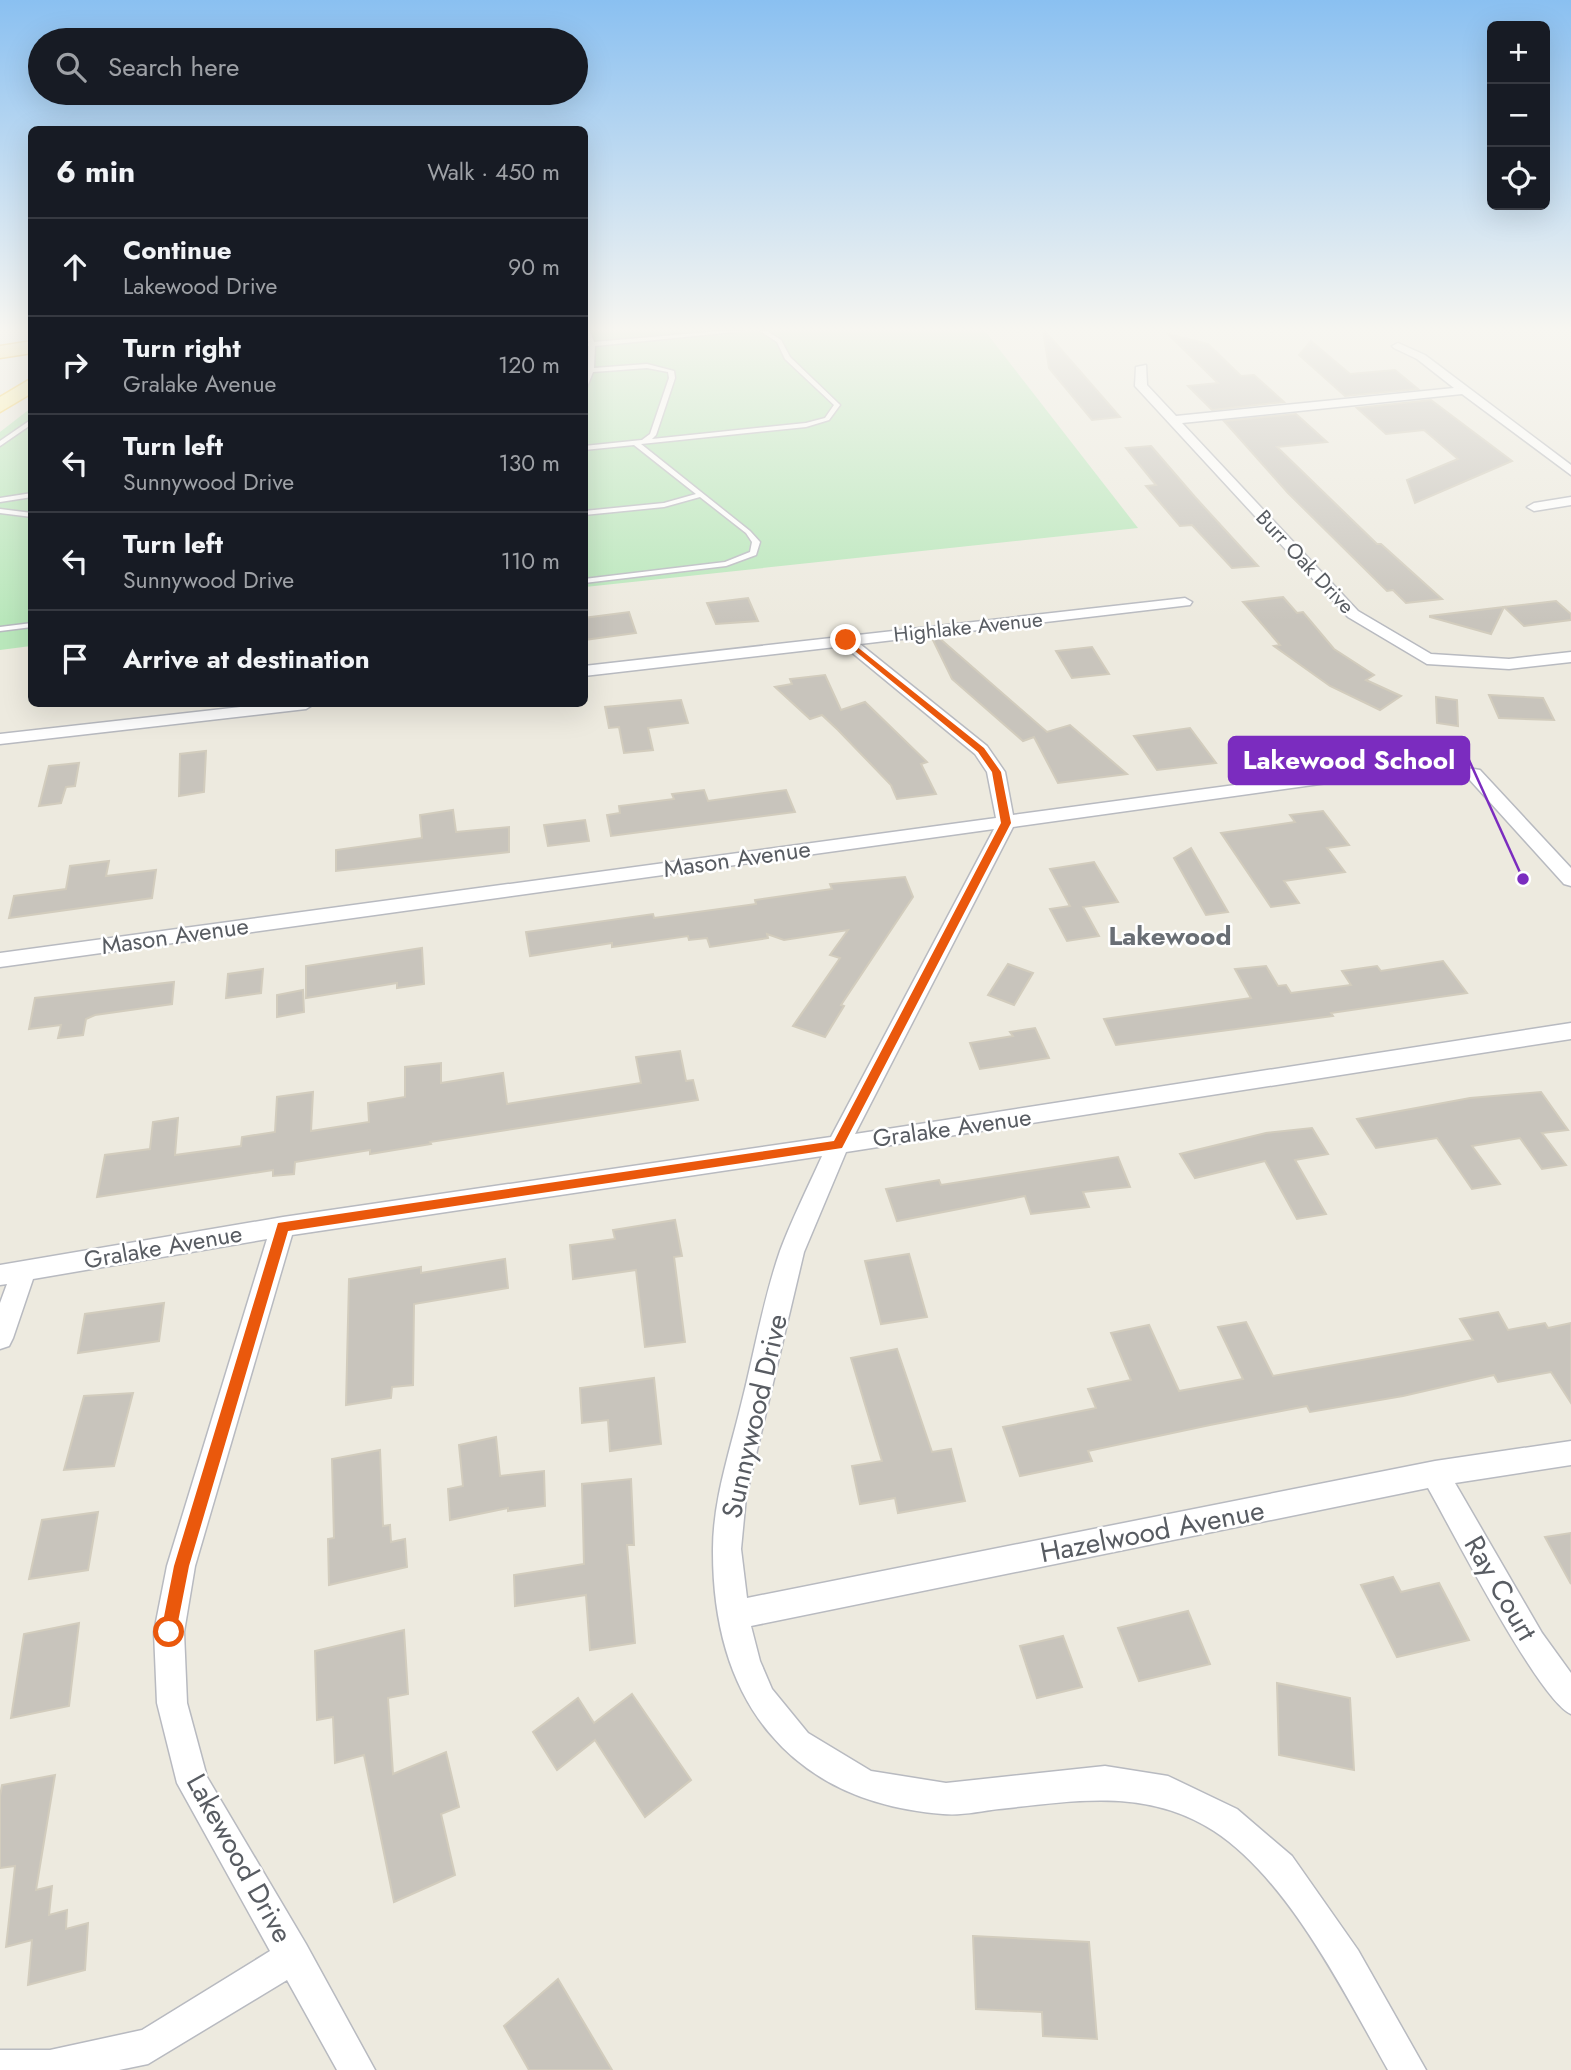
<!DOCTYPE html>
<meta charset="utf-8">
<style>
body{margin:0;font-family:Jost,sans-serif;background:#242831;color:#f1f3f6}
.controls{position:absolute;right:21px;top:21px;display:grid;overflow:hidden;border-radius:10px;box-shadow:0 7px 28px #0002}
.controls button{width:63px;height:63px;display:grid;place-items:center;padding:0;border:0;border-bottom:2px solid #363941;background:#171b24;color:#f1f3f6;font:35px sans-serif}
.stop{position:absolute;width:21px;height:21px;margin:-16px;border:5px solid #ea580c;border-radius:50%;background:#fff}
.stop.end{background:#ea580c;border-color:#fff;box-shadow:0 2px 7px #0008}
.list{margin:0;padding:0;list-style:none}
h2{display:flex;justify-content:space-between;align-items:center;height:91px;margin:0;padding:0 28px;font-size:30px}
h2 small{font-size:23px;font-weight:400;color:#9ea1a6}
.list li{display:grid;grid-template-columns:46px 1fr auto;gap:21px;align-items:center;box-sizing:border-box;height:98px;padding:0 28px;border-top:2px solid #363941}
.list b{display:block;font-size:26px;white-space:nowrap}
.list p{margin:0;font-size:23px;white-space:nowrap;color:#9ea1a6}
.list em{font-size:23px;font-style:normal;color:#9ea1a6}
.icon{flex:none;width:38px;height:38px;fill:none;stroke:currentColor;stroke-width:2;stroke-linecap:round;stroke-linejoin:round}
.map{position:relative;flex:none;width:1571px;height:2070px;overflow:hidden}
.search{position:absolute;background:#171b24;box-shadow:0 7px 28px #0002;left:28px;top:28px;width:560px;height:77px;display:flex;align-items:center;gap:18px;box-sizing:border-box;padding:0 24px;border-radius:38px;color:#9ea1a6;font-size:26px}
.panel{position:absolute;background:#171b24;box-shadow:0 7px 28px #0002;left:28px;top:126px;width:560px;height:581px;border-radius:10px}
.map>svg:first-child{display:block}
</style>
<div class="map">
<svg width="1571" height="2070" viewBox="0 0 1571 2070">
<rect width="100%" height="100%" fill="#edeadf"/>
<g fill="#b9e7bb">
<path d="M584 331H985L1138 528 585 587Z"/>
<path d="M31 408V646L0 650V432Z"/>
</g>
<g fill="#c8c4bc" stroke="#d2ccbd" stroke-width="2">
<path d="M1043 331H1045L1120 417 1092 420 1049 368Z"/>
<path d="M1168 334 1208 344 1241 376 1254 375 1284 402 1212 410 1188 386 1218 383Z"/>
<path d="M1311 341 1350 374 1395 370 1418 389 1345 396 1299 355Z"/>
<path d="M1431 400 1512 461 1415 503 1407 480 1458 459 1424 430 1386 434 1357 408Z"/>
<path d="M1296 414 1327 442 1277 447 1377 544H1381L1442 599 1406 603 1393 590 1387 591 1288 493 1224 421Z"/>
<path d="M1151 446 1195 497 1258 566 1232 568 1192 525 1180 526 1146 486 1156 485 1126 448Z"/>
<path d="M1283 597 1297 613 1303 612 1334 649 1374 675 1366 680 1401 696 1380 710 1330 686 1274 646 1280 645 1243 602Z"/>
<path d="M748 598 758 621 716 624 707 603Z"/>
<path d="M1556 601 1571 614V620L1524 626 1504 607Z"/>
<path d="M1504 607 1491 634 1430 617V616Z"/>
<path d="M629 612 636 633 584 640V618Z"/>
<path d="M938 637 1047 732 1070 725 1127 774 1058 783 1034 737 1023 741 952 679 932 638Z"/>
<path d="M1092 647 1109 674 1072 678 1056 651Z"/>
<path d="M825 675 841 710 865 702 927 762 921 764 936 794 897 799 891 785 838 730 822 715 810 719 775 687 792 684 790 679Z"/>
<path d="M1489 695 1543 698 1554 720 1499 718Z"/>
<path d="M1436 697 1457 700 1458 726 1437 723Z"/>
<path d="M681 700 688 723 648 728 653 750 624 753 619 727 609 728 605 707Z"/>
<path d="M1190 728 1216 763 1157 770 1134 736Z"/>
<path d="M206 751 204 792 179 796 180 754Z"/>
<path d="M79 763 75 786 66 787 61 803 39 806 49 766Z"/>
<path d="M704 790 708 801 786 790 795 812 611 836 607 815 620 813 619 806 674 799 672 794Z"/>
<path d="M453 810 456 832 509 827V852L336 871V850L422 838 420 815Z"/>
<path d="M1323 811 1349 845 1327 848 1345 872 1284 881 1299 903 1271 907 1221 833 1295 822 1290 815Z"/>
<path d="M585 820 589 841 548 846 544 825Z"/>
<path d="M1191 848 1228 912 1206 915 1174 858Z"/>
<path d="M109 861 106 876 156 870 152 898 9 918 14 896 66 889 70 866Z"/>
<path d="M1094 862 1118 902 1083 907 1099 936 1067 941 1050 909 1070 906 1050 869Z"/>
<path d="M905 877 913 897 841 1005 844 1006 825 1037 793 1026 840 958 830 955 848 930 784 940 767 934 768 938 710 947 707 938 689 940 688 936 612 947V943L530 956 526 932 653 914 654 918 756 904 755 900 832 889 830 884Z"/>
<path d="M422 948 424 984 397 988V983L306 998V966Z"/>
<path d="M1443 961 1467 993 1331 1013 1333 1016 1116 1045 1104 1019 1251 998 1235 969 1266 966 1278 986 1286 985 1291 993 1351 985 1342 971 1377 966 1381 971Z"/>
<path d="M1008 964 1033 973 1014 1005 988 995Z"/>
<path d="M263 969 261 993 226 998 228 974Z"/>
<path d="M174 982 172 1004 95 1015 86 1019 83 1035 58 1038 61 1025 29 1029 35 998Z"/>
<path d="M303 990 304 1012 277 1017V995Z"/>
<path d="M1035 1028 1049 1058 980 1069 970 1043 1013 1036 1010 1032Z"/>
<path d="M680 1051 686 1081 693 1080 698 1100 430 1142 431 1144 370 1154V1150L295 1162 294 1174 273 1176V1170L97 1197 105 1155 150 1149 153 1122 178 1118 175 1155 241 1146 242 1137 275 1132 277 1097 313 1092 311 1131 369 1122 368 1103 405 1097V1067L441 1063V1083L503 1073 507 1104 641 1083 636 1057Z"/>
<path d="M1541 1092 1568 1130 1542 1133 1566 1165 1542 1169 1520 1138 1472 1146 1500 1184 1472 1189 1437 1138 1376 1148 1357 1119 1470 1098Z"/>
<path d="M1312 1128 1328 1154 1295 1160 1326 1214 1297 1219 1265 1161 1195 1178 1180 1154 1266 1133Z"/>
<path d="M1118 1157 1130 1187 1083 1192 1089 1207 1031 1214 1025 1196 897 1221 886 1189 939 1180 941 1185Z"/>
<path d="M675 1220 682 1256 674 1257 685 1342 645 1347 636 1270 573 1279 570 1245 615 1239 613 1230Z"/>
<path d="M909 1254 927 1317 881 1324 865 1261Z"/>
<path d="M505 1259 508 1288 414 1304 413 1385 392 1387 391 1398 346 1405 349 1279 421 1267V1273Z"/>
<path d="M164 1303 159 1341 78 1353 85 1314Z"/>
<path d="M1498 1312 1508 1330 1545 1323 1548 1328 1571 1323V1403L1551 1372 1498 1382 1494 1375 1403 1396 1310 1412 1307 1406 1210 1425 1088 1451 1092 1461 1020 1476 1003 1427 1096 1408 1088 1389 1131 1380 1111 1333 1149 1325 1179 1391 1243 1379 1218 1327 1246 1322 1273 1376 1473 1340 1460 1319Z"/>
<path d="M897 1349 932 1452 951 1449 965 1501 898 1513 895 1498 860 1504 852 1466 882 1461 851 1358Z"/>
<path d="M654 1378 661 1444 610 1451 608 1420 582 1423 580 1388Z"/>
<path d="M133 1393 114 1466 64 1470 84 1396Z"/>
<path d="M496 1437 500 1476 544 1471 545 1506 508 1511V1508L450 1520 448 1489 463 1486 459 1445Z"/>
<path d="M380 1450 383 1526 390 1525 391 1542 405 1539 407 1567 329 1585 328 1539 334 1538 332 1459Z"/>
<path d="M631 1479 634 1545H627L635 1643 590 1650 586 1595 515 1606 514 1575 584 1564 582 1484Z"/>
<path d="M98 1512 88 1570 29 1579 42 1520Z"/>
<path d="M1571 1533V1584L1545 1537Z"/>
<path d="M1393 1577 1401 1592 1439 1583 1469 1640 1397 1657 1361 1585Z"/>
<path d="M1188 1611 1210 1664 1139 1681 1118 1628Z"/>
<path d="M79 1623 69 1706 11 1718 24 1634Z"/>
<path d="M404 1630 408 1694 388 1698 393 1774 446 1752 459 1807 441 1814 455 1875 394 1902 364 1755 335 1763 333 1717 317 1720 315 1651Z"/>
<path d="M1063 1636 1082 1687 1037 1698 1020 1646Z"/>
<path d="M1277 1683 1350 1698 1354 1770 1279 1755Z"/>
<path d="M632 1694 691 1780 645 1817 595 1740 557 1770 533 1732 578 1698 594 1723Z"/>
<path d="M55 1775 36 1890 52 1886 49 1915 67 1910 66 1929 88 1923 85 1970 28 1985 32 1940 6 1947 15 1866 0 1868V1796L2 1785Z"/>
<path d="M973 1936 1089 1942 1097 2039 1043 2036 1042 2012 976 2009Z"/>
<path d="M558 1979 612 2070H529L504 2026Z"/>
</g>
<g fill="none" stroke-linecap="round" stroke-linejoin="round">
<defs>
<g id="lane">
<path d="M584 331H590L594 342 720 331H744L595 346 594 368 647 364 674 371 675 378 656 435 652 439 806 423 825 418 834 405 785 359 777 342 760 331H767L781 340 790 357 839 404 840 405 829 420 806 427 641 444 750 531 760 542 756 555 726 566 584 583V579L725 562 750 552 752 542 746 533 700 497 664 507 584 515V511L664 503 696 494 634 445 584 450V446L642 440 650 434 669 378 668 372 647 368 593 372 587 387 584 389 587 373H584V369H588L589 346 584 347V343H589Z"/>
<path d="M32 419V424L0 446V441Z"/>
<path d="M32 493V497L0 502V498Z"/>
<path d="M0 509 32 513V517L0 513Z"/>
<path d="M32 623V627L0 631V627Z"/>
</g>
<g id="street">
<path d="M1398 343 1425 355 1571 465V475L1462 394 1182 423 1358 611 1431 654 1509 659 1571 652V662L1509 669 1427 664 1348 617 1135 386 1136 367 1146 365 1147 385 1176 416 1454 388 1417 359 1394 348 1392 346Z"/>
<path d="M1571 497V505L1534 511 1527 507 1534 503Z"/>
<path d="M1185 598 1192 602 1190 605 860 644 987 746 1005 772 1013 815 1399 763 1474 769 1480 770 1571 868V886L1564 884 1469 779 1399 773 1013 827 855 1134 1571 1023V1039L846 1152 804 1252 746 1497 741 1549 747 1598 1435 1461 1571 1441V1465L1455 1483 1542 1633 1571 1673V1714C1539 1701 1451 1528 1428 1488L751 1626 760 1661 772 1689 808 1733 871 1771 946 1783 1105 1766 1168 1776 1237 1809 1292 1856 1358 1950 1426 2070H1388C1345 1994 1288 1879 1214 1831 1146 1787 1074 1801 999 1809 981 1811 961 1816 943 1814 789 1802 712 1700 713 1549 713 1503 728 1457 739 1413 753 1360 762 1303 780 1251 792 1219 808 1187 822 1156L292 1235 195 1566 184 1632 187 1703 207 1777 306 1944 375 2070H337L287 1980 148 2064 119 2070H0V2050H50L142 2030 270 1951 177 1783 157 1703 154 1632 167 1566 267 1239 33 1279 13 1338 9 1346 0 1349V1303L7 1284 0 1285V1265L283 1217 831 1137 994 829 0 967V953L996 818 987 772 975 754 844 646 584 676V666Z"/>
<path d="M267 704H314L306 709 0 744V734Z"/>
</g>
<path id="primary" d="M32 378V393L0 412V397Z"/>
<path id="highway" d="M32 341V353L0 358V346Z"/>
</defs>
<use href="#lane" stroke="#b8bac0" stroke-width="3"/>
<use href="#street" stroke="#b8bac0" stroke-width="3"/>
<use href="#primary" stroke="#face4b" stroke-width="3"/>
<use href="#highway" stroke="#eca900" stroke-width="3"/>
<use href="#lane" fill="#fff" fill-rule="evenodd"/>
<use href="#street" fill="#fff" fill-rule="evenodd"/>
<use href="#primary" fill="#fff2a2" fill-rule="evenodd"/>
<use href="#highway" fill="#ffe384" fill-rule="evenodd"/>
</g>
<linearGradient id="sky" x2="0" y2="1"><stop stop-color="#8ac0f1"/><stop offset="0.53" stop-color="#f7f6f1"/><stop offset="1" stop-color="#f7f6f1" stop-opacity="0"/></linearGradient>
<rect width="1571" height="621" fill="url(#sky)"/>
<path fill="#ea580c" d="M846 638 984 748 1001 772 1011 823 842 1148 288 1231 189 1566 176 1632 174 1638H163L161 1632 174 1566 278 1223 834 1141 1001 823 992 772 978 752 844 642Z"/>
<g text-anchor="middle" stroke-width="5" stroke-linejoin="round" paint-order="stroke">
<g font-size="21" fill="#585c62" stroke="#fff">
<text transform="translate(1305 562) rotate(47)" y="7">Burr Oak Drive</text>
<text transform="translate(968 627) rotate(-6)" y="7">Highlake Avenue</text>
</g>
<g font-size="24" fill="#585c62" stroke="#fff">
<text transform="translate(737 859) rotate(-8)" y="8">Mason Avenue</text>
<text transform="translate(175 936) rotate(-8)" y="8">Mason Avenue</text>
<text transform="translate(952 1128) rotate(-8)" y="8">Gralake Avenue</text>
<text transform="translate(163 1247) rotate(-10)" y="8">Gralake Avenue</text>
</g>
<g font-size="26" font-weight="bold" fill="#696e74" stroke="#fff">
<text x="1170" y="945">Lakewood</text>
</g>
<g font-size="28" fill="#585c62" stroke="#fff">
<text transform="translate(754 1416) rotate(-77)" y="10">Sunnywood Drive</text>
<text transform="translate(1152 1531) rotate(-11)" y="10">Hazelwood Avenue</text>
<text transform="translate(1501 1588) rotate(60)" y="10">Ray Court</text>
<text transform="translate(240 1858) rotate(61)" y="10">Lakewood Drive</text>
</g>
</g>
<path fill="none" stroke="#7b2cbf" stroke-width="2.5" d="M1523 879L1469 760"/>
<circle fill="#7b2cbf" stroke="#fff" stroke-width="2.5" cx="1523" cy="879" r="7"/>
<rect fill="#7b2cbf" stroke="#7b2cbf" stroke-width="2.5" x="1229" y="737" width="240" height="47" rx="7"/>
<g font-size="26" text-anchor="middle" font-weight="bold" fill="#fff">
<text x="1349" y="769">Lakewood School</text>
</g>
</svg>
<div class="controls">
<button>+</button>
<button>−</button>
<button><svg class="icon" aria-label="locate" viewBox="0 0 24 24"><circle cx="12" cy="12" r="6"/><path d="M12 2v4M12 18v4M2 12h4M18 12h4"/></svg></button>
</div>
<div class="stop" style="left:169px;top:1632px"></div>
<div class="stop end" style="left:846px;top:640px"></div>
<div class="search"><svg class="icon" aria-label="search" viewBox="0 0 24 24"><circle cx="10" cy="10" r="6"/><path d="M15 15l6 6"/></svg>Search here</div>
<section class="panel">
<h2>6 min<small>Walk · 450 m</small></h2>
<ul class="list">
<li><svg class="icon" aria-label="ahead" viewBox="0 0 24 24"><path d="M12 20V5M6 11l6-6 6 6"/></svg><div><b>Continue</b><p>Lakewood Drive</p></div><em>90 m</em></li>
<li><svg class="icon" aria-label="right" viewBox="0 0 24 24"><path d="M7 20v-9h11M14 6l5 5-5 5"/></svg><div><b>Turn right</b><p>Gralake Avenue</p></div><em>120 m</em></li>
<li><svg class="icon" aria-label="left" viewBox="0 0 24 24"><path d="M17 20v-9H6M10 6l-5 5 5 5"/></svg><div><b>Turn left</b><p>Sunnywood Drive</p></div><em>130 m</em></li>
<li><svg class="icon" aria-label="left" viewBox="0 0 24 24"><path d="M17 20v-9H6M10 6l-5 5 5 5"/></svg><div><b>Turn left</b><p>Sunnywood Drive</p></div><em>110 m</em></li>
<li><svg class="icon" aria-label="arrive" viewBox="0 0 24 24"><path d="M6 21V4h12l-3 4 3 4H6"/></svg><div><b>Arrive at destination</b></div></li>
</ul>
</section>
</div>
